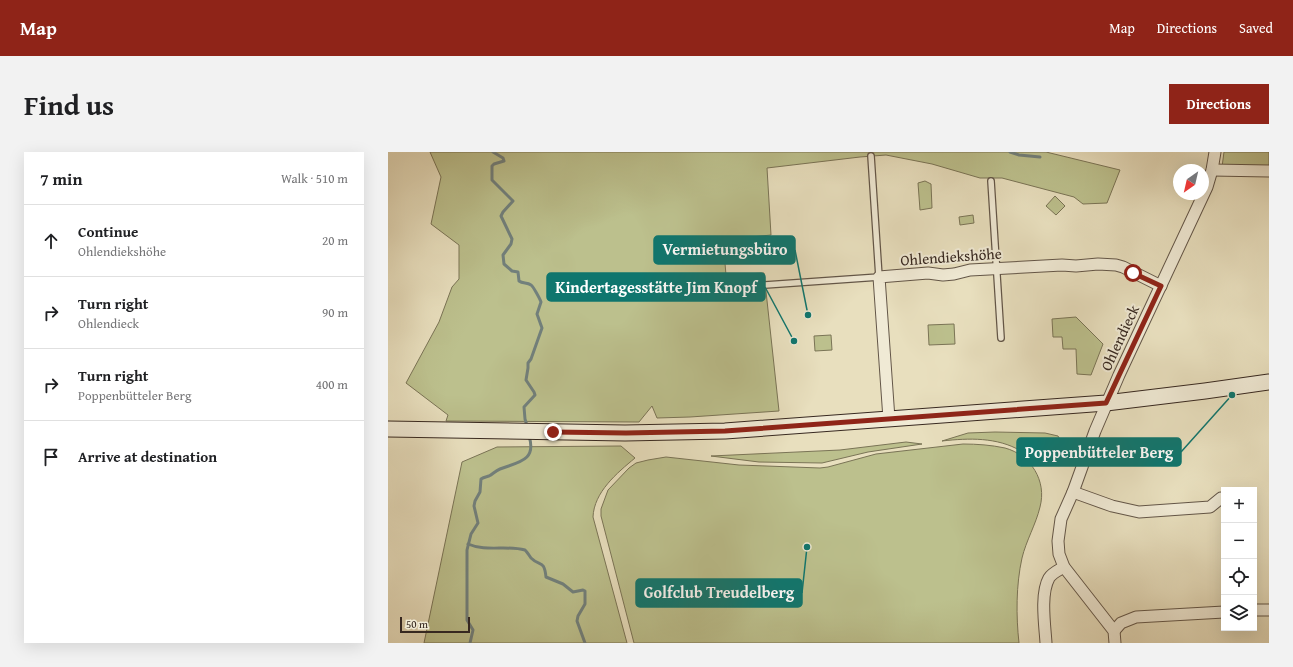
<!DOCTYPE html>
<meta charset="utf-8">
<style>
body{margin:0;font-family:"Gentium Book Plus",serif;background:#f2f2f2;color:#202124}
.controls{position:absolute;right:12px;bottom:12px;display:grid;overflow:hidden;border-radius:0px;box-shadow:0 4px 16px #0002}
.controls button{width:36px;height:36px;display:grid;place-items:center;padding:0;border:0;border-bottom:1px solid #e0e0e0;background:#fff;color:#202124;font:20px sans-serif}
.compass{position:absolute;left:785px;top:12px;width:36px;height:36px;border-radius:50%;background:#fff;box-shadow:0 4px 16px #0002;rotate:214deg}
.scale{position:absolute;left:12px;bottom:10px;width:70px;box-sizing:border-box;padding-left:4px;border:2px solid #372820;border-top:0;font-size:11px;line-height:14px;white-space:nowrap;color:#372820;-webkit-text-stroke:3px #f0ead5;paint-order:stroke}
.stop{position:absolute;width:12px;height:12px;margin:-9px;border:3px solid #8f2418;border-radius:50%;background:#fff}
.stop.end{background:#8f2418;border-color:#fff;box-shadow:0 1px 4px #0008}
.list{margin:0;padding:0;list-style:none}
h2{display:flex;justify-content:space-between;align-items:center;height:52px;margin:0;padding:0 16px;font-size:17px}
h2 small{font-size:13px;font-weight:400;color:#757577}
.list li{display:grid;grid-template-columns:26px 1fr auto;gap:12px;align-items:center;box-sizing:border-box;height:72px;padding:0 16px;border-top:1px solid #e0e0e0}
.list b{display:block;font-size:15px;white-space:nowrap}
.list p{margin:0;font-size:13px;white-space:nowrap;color:#757577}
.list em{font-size:13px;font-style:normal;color:#757577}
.icon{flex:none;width:22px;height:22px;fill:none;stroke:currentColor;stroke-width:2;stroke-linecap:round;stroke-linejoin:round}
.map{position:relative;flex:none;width:881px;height:491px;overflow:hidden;border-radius:0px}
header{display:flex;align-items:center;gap:24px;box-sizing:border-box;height:56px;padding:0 20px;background:#8f2418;color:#fff}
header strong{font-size:19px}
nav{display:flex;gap:22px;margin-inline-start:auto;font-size:14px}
.intro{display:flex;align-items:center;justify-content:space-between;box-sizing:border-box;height:96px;padding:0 24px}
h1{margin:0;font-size:28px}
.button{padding:10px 18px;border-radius:0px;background:#8f2418;color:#fff;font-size:14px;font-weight:700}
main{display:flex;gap:24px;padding:0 24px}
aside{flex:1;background:#fff;border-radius:0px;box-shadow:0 4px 16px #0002}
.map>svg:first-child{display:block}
</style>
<header>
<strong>Map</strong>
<nav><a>Map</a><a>Directions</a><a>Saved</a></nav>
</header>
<div class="intro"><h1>Find us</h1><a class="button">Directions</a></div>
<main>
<aside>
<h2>7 min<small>Walk · 510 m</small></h2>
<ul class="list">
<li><svg class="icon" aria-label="ahead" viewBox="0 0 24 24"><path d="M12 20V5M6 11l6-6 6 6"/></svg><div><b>Continue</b><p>Ohlendiekshöhe</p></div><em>20 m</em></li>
<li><svg class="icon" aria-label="right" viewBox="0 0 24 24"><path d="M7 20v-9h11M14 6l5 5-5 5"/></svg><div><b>Turn right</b><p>Ohlendieck</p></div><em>90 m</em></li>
<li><svg class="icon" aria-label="right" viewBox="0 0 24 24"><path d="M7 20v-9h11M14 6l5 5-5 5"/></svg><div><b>Turn right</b><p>Poppenbütteler Berg</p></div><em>400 m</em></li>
<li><svg class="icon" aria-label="arrive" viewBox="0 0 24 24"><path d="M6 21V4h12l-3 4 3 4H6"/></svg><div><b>Arrive at destination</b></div></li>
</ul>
</aside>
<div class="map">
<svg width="881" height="491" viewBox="0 0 881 491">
<rect width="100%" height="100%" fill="#e8dfbe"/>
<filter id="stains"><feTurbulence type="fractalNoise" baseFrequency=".005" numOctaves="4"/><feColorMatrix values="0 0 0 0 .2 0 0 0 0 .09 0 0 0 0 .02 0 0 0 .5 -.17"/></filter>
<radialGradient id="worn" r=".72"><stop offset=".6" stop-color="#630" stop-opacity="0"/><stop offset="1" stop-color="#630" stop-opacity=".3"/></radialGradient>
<g fill="#bcc08d" stroke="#7a7456">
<path d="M42 0H658L732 18 719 51 695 52 686 45 614 26H592L544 12 498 3 472 5 379 16 383 83 335 88 338 123 376 121 391 259 302 265 269 266 264 254 251 270 58 269 60 263 18 231 51 170 64 135 71 127V93L43 72 53 25Z"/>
<path d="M836 0H881V15H834Z"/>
<path d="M537 29 543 32 544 56 532 58 530 31Z"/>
<path d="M667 44 677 54 668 63 658 54Z"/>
<path d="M585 63 586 71 572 73 571 65Z"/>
<path d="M688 165 715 192 703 223 689 222 688 197H675L674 185H665L664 167Z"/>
<path d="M566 172 567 192 541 193 540 173Z"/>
<path d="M443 183 444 198 427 199 426 184Z"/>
<path d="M607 280 657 281 670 284 675 292 652 313C645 312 640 303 633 299 609 285 581 286 554 289L580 281Z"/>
<path d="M518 290 534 292 480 300 434 311 371 310 323 304 452 298Z"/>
<path d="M575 292C589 292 603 293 617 296 643 303 659 329 652 355 648 372 638 389 634 406 628 433 628 464 631 491H246L213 364V357L220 338 241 316 248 311 260 308 278 305 351 313 432 316 440 315 488 302Z"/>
<path d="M233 294 247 306C229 321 206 340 205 365L239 491H36L74 310 109 295Z"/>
</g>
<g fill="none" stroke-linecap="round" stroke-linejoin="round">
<g stroke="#72807c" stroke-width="3">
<path d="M105 0 115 6 116 9 106 12 104 14V28L125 49 115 60 113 64 124 87 123 92 115 103 116 112 124 119 130 120 131 129C135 132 139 130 143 133 145 134 152 147 153 150L149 162 154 176 143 207 140 211V216L138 228 146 240 147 243 136 255 137 267 139 274"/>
<path d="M622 0 631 3 652 5"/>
<path d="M80 392C98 400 118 393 137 398 139 400 141 403 143 406 152 415 156 407 158 425L175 432 185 440 195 438 197 439V452L190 464 189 469 197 491"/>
<path d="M82 491 85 478 79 468V398L83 382 90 371 86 354 87 349 92 340 93 327C96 325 98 325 101 324 105 322 107 319 112 317 130 310 149 309 141 284"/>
</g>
<defs>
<g id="lane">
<path d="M603 29 613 186"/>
<path d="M377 133 491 125 483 4"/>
</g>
<g id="street">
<path d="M824 18 881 19"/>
<path d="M501 267 491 125 540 121 555 123 566 122 582 118 674 113 688 114 710 112 728 113 735 115 773 134"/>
<path d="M685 340 724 354 751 360 822 355 833 346"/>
<path d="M866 458H881"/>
<path d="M726 479 733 471 748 465 836 460"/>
<path d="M658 491C657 474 652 442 661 426 664 421 671 418 676 415"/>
<path d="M727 491 726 479 676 415 671 402 670 389 673 367 685 340 707 279 731 223 819 35 824 18 827 0"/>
</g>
<path id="secondary" d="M0 277 237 281 337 279 718 251 817 239 881 230"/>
</defs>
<use href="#lane" stroke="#635648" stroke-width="8"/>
<use href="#street" stroke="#635648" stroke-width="13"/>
<use href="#secondary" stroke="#372820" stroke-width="17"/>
<use href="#lane" stroke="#f0ead5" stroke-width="5.5"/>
<use href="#street" stroke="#f0ead5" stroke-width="11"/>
<use href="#secondary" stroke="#f0ead5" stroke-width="15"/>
</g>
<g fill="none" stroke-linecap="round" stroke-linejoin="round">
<path stroke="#8f2418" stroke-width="5" d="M165 280 238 281 337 279 718 251 773 134 745 121"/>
</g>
<g text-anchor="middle" stroke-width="4" stroke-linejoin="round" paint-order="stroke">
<g font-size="15" fill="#372820" stroke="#f0ead5">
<text transform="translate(563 105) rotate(-4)" y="5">Ohlendiekshöhe</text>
<text transform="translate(732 186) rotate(-65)" y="5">Ohlendieck</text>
</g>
</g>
<path fill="none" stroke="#0f766e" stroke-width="1.5" d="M420 163L407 98M406 189L377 135M844 243L793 300M419 395L414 441"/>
<g fill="#0f766e" stroke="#f0ead5" stroke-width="1.5">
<circle cx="420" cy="163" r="4"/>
<circle cx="406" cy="189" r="4"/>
<circle cx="844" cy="243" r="4"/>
<circle cx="419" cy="395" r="4"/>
</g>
<g fill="#0f766e" stroke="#0f766e" stroke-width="1.5">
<rect x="266" y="84" width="141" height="28" rx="4"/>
<rect x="159" y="121" width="218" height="28" rx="4"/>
<rect x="629" y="286" width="164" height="28" rx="4"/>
<rect x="248" y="427" width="166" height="28" rx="4"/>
</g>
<g font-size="16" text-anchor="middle" font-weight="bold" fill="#fff">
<text x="337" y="103">Vermietungsbüro</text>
<text x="268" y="141">Kindertagesstätte Jim Knopf</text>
<text x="711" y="306">Poppenbütteler Berg</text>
<text x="331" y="446">Golfclub Treudelberg</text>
</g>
<rect width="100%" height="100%" filter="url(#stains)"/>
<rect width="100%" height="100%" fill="url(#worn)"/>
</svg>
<div class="controls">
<button>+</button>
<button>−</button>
<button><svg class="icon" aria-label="locate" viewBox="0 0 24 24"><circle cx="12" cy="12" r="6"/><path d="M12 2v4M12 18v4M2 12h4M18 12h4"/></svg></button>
<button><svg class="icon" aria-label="layers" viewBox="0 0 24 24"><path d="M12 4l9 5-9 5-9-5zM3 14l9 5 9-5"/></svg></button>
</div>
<svg class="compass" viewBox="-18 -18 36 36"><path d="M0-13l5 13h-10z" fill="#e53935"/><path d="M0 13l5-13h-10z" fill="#757577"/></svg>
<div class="scale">50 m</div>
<div class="stop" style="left:745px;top:121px"></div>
<div class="stop end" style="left:165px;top:280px"></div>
</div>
</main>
